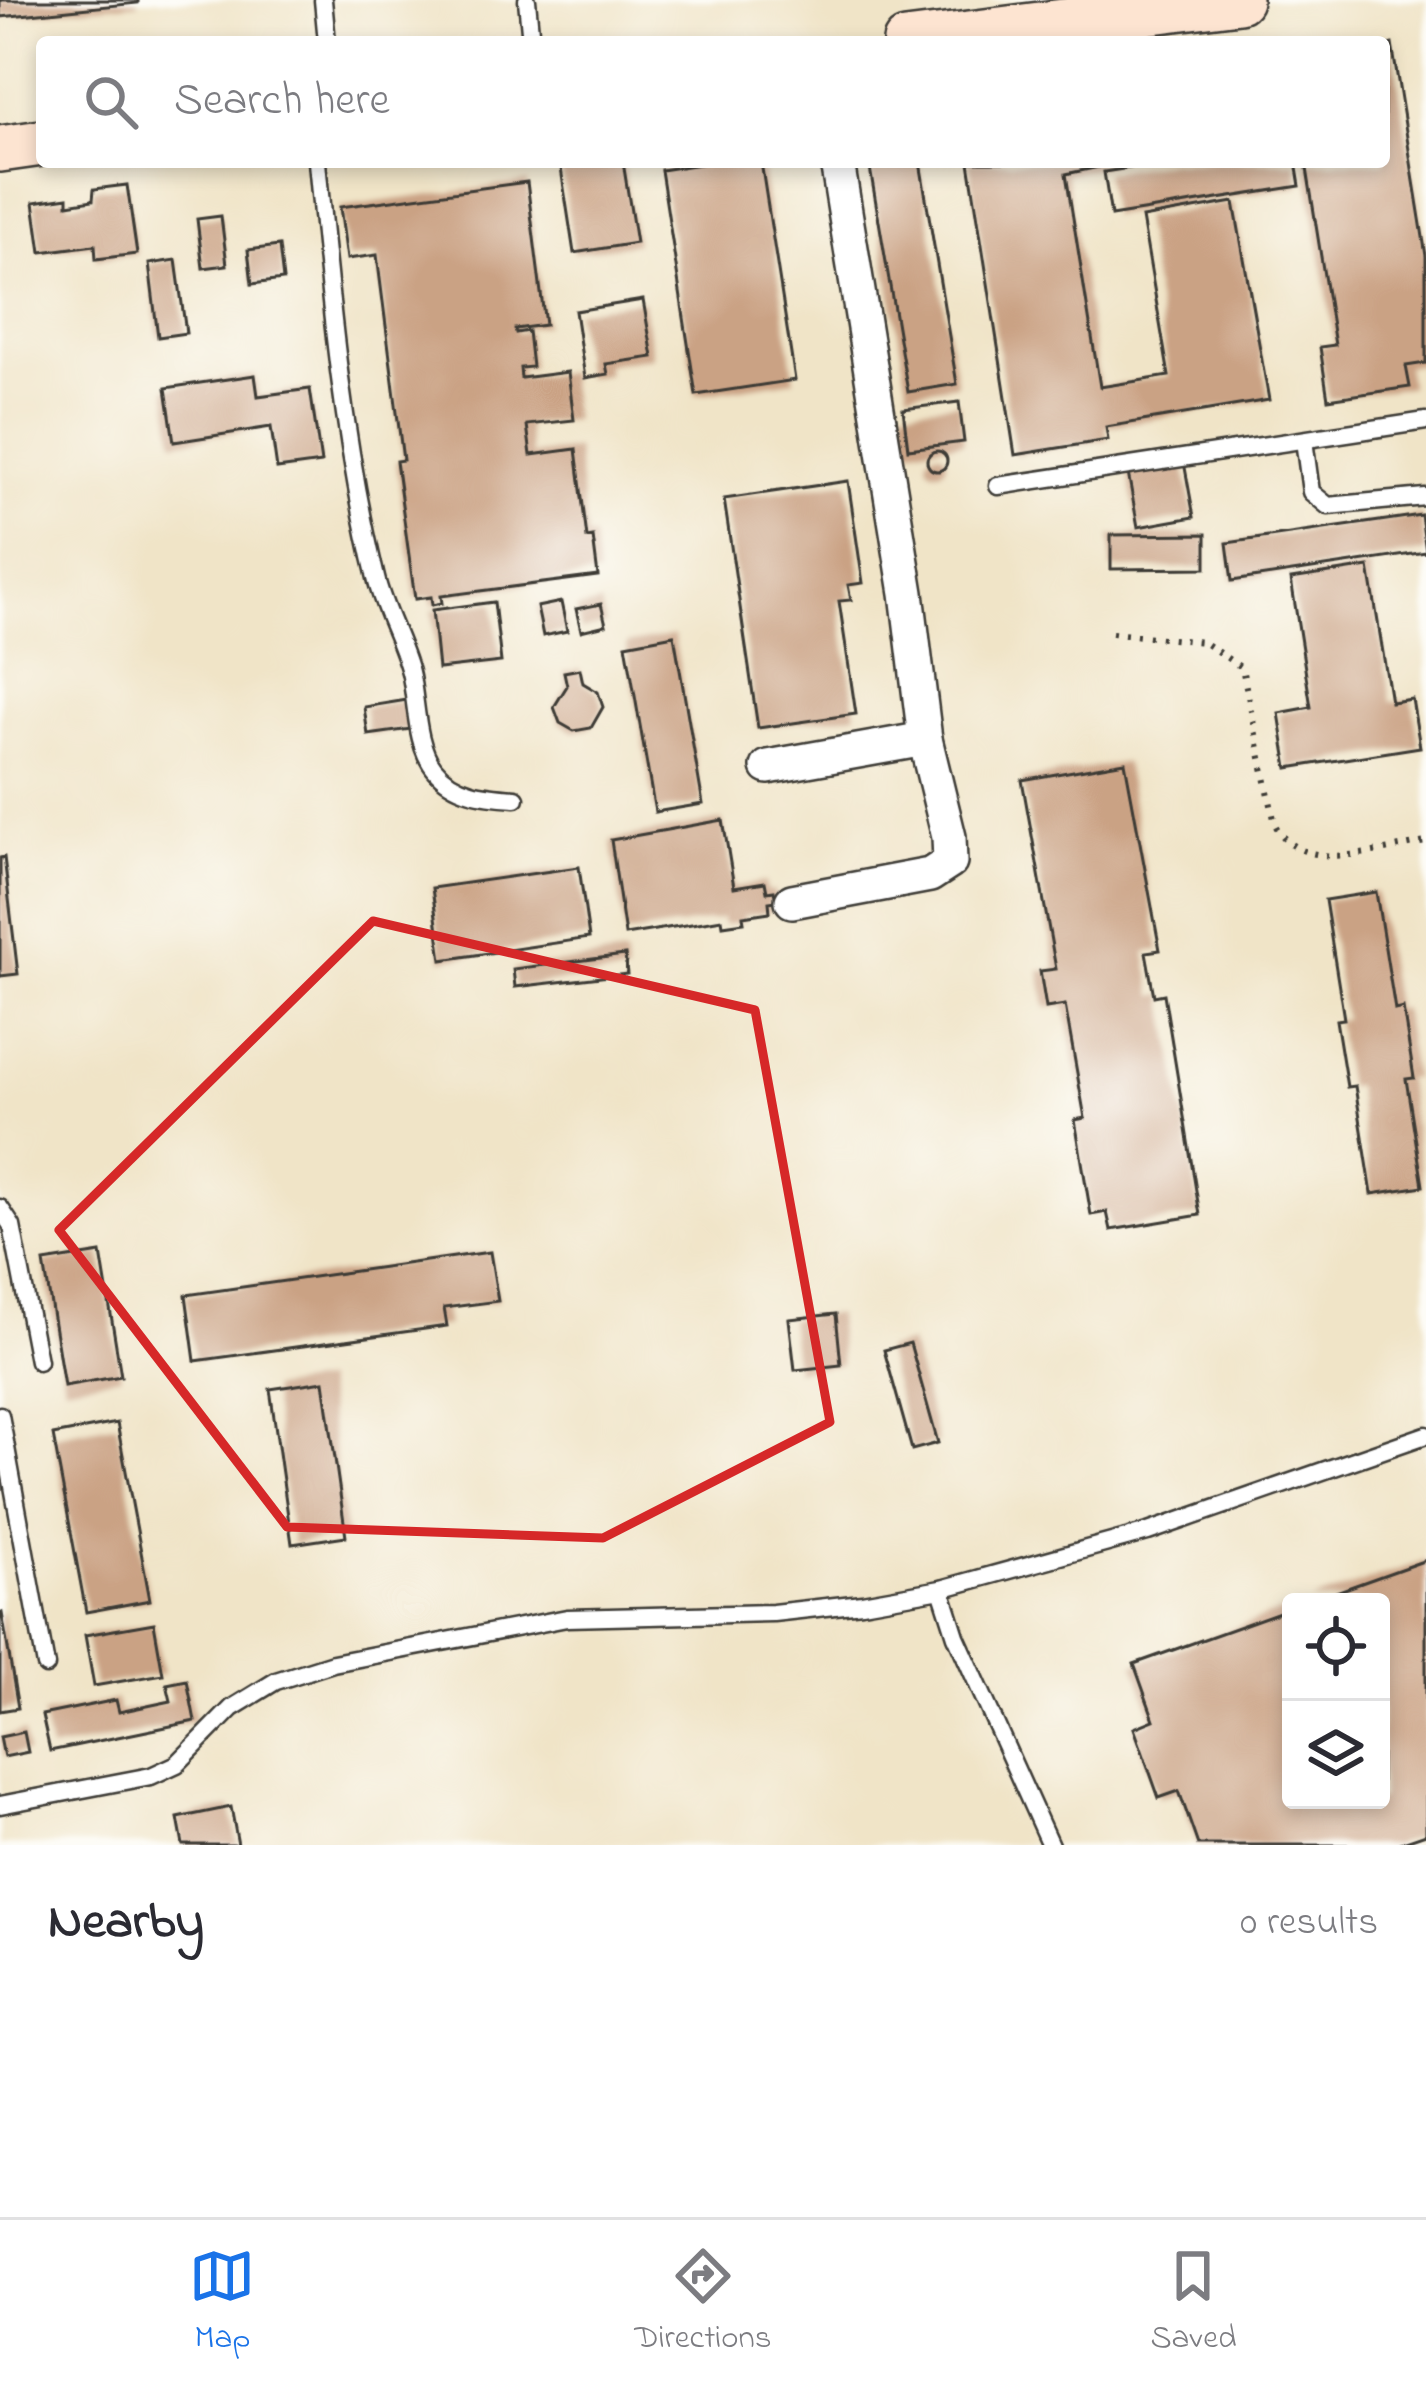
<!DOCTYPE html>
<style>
body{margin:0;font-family:"Indie Flower",sans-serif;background:#f2f2f3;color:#2b2b33}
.controls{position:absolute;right:36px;bottom:36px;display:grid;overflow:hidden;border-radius:12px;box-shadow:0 6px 18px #0003}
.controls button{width:108px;height:108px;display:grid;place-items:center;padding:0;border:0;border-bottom:3px solid #e1e1e2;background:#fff;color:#2b2b33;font:60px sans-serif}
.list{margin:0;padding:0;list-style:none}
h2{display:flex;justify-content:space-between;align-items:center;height:156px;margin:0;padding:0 48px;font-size:51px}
h2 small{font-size:39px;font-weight:400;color:#7c7c81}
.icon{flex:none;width:66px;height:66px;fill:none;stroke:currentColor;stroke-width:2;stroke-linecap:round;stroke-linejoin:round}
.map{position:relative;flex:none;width:1426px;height:1845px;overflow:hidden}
.search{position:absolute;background:#fff;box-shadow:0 6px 18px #0003;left:36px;right:36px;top:36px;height:132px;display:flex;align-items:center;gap:30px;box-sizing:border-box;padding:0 42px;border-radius:12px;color:#7c7c81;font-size:45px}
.sheet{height:372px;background:#fff}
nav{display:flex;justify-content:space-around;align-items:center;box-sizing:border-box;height:168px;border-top:3px solid #e1e1e2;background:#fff;font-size:33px;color:#7c7c81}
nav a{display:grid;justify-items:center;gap:6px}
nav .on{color:#1a73e8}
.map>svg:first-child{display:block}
</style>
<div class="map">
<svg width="1426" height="1845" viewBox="0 0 1426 1845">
<rect width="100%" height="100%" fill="#fdfcf7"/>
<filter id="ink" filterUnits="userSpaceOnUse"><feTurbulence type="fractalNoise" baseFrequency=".00833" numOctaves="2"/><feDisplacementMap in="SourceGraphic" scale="24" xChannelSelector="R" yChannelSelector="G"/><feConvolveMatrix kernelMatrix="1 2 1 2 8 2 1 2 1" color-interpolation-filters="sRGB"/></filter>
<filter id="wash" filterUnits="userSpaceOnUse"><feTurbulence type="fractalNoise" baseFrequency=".004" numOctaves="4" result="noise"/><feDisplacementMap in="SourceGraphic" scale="48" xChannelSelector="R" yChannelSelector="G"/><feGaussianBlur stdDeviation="2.7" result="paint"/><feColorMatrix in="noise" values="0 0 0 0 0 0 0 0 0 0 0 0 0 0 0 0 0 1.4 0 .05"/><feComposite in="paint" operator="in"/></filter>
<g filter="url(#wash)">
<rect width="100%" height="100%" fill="#f0e4c7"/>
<g id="blocks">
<g fill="#caa284">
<path d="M0 0H138V3L0 17Z"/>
<path d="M1392 44 1426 256V363L1406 366 1410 387 1328 399 1320 347 1335 345 1306 162H1384V46Z"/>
<path d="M560 162H623L636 243 574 253Z"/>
<path d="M713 162H761L795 380 696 395 661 170Z"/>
<path d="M869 162H920L957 384 908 392Z"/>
<path d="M969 162H1122L1066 174 1100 387 1169 376 1142 218 1234 202 1269 400 1106 427 1108 440 1015 455Z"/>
<path d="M1168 162H1296L1300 186 1111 216 1104 172Z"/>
<path d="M527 182 545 325 515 329 516 333 528 331 532 367 520 368 521 378 568 372 574 420 527 425 531 455 576 449 587 538 593 537 598 576 441 596 442 603 432 605 431 597 415 599 396 461 403 460 377 255 347 259 340 207Z"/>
<path d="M127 185 137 254 96 259 95 245 41 252 34 202 68 197V204L93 200 94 189Z"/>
<path d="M221 216 227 265 203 268 197 219Z"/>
<path d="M279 246 283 280 252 284 248 250Z"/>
<path d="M176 260 186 333 158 337 149 264Z"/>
<path d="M643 300 653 357 606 364 608 374 585 378 575 311Z"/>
<path d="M255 375 258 396 310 389 321 463 277 469 271 427 174 442 166 388Z"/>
<path d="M959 402 964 442 908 449 903 409Z"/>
<circle cx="937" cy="461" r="10"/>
<path d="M1184 462 1194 517 1138 527 1128 473Z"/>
<path d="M848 481 863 583 848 585 851 600 839 601 856 714 758 728 724 499Z"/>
<path d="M1421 515 1426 552 1232 581 1227 543Z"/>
<path d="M1206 534V568L1111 569V535Z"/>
<path d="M1369 567 1391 702 1412 699 1420 747 1288 768 1279 713 1311 707 1291 579Z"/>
<path d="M494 602 501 662 438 669 432 610Z"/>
<path d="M561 602 567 631 543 636 537 607Z"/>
<path d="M601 604 606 625 581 631 576 609Z"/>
<path d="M674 635 703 804 655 812 626 644Z"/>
<path d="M580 669 583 683 598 692 603 707 591 728 574 731 560 723 554 707 567 686 564 672Z"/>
<path d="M407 700 411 729 368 735 364 707Z"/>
<path d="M1125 762 1160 950 1146 952 1154 996 1164 994 1200 1215 1111 1230 1107 1212 1091 1215 1075 1120 1085 1118 1065 1005 1046 1008 1040 971 1056 969 1022 780Z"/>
<path d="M723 820 734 887 765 882 767 892 774 891 776 901 769 902 770 912 743 916 744 922 723 925 722 919 625 935 611 840Z"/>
<path d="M4 857 18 974 0 976V858Z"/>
<path d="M579 867 589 938 442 960 432 888Z"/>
<path d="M1376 892 1395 1010 1403 1008 1414 1078 1406 1079 1423 1186 1372 1194 1355 1086 1347 1087 1336 1020 1344 1019 1325 900Z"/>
<path d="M625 955 627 974 515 987 513 969Z"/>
<path d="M490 1252 498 1301 444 1308 447 1326 195 1361 186 1295Z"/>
<path d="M101 1253 121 1376 64 1386 44 1262Z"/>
<path d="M836 1314 841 1365 795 1370 789 1319Z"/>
<path d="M910 1343 938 1443 912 1450 884 1350Z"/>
<path d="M324 1381 346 1536 292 1544 270 1389Z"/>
<path d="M117 1423 150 1600 86 1612 53 1435Z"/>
<path d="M1426 1560V1834L1394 1845H1198L1179 1791 1159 1798 1134 1728 1154 1720 1134 1664 1291 1608V1800H1381V1602L1311 1601Z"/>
<path d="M2 1613 18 1708 0 1711V1614Z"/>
<path d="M154 1623 163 1674 94 1686 85 1635Z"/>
<path d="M187 1680 195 1721 50 1751 42 1715 116 1700 119 1712 171 1701 167 1684Z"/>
<path d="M24 1732 28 1752 4 1757 0 1737Z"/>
<path d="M231 1807 238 1845H183L178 1818Z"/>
</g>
</g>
</g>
<g filter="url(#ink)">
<use href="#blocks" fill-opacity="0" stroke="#3c3a36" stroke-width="3"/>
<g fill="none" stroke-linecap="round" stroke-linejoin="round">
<defs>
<g id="lane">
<path d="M323 0 327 42"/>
<path d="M527 0 531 42"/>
<path d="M317 162C330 300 343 442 376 578 384 611 401 639 410 672 417 700 415 744 434 768 454 794 486 796 516 798"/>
<path d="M1304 440 1311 492 1328 506 1425 497"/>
<path d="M998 486 1426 421"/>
<path d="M0 1208 12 1226 38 1361"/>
<path d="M0 1415 46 1666"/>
<path d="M941 1589 956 1636 1050 1845"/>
<path d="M0 1805 151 1776 177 1764 232 1708 276 1681 333 1663 567 1618 773 1613 862 1603 941 1589 1148 1532 1426 1435"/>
</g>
<g id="street">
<path d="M768 767 925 739 907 593 837 162"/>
<path d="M792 901 930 875 950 862 949 837 925 739"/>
</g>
<g id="secondary">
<path d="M906 42 1239 0"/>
<path d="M0 149 42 143"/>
</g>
</defs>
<use href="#lane" stroke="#3c3a36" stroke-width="21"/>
<use href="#street" stroke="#3c3a36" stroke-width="38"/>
<use href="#secondary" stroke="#3c3a36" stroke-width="50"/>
<path stroke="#3c3a36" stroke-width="6" stroke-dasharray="3 9" stroke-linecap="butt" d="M1112 633 1203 642 1242 668 1275 824C1299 877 1381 849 1426 842"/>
<use href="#lane" stroke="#fff" stroke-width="16"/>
<use href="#street" stroke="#fff" stroke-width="33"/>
<use href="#secondary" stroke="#fde4d1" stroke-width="45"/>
</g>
</g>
<path fill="none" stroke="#d62828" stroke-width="9" stroke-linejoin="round" d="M373 921 755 1010 830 1422 603 1538 287 1527 59 1230Z"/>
</svg>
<div class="controls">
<button><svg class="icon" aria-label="locate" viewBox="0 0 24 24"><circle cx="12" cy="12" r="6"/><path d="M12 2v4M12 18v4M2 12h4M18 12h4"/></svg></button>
<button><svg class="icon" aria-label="layers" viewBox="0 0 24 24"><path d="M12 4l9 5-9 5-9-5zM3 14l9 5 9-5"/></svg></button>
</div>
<div class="search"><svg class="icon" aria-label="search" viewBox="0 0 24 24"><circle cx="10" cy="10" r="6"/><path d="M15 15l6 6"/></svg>Search here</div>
</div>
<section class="sheet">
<h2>Nearby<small>0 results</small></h2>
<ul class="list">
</ul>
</section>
<nav>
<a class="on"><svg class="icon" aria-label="map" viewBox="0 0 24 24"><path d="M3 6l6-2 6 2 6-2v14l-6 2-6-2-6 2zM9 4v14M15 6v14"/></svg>Map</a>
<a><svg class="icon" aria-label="directions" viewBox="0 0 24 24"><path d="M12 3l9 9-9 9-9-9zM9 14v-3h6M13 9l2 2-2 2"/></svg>Directions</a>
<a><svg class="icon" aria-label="saved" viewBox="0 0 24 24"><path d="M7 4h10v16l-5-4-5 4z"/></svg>Saved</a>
</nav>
